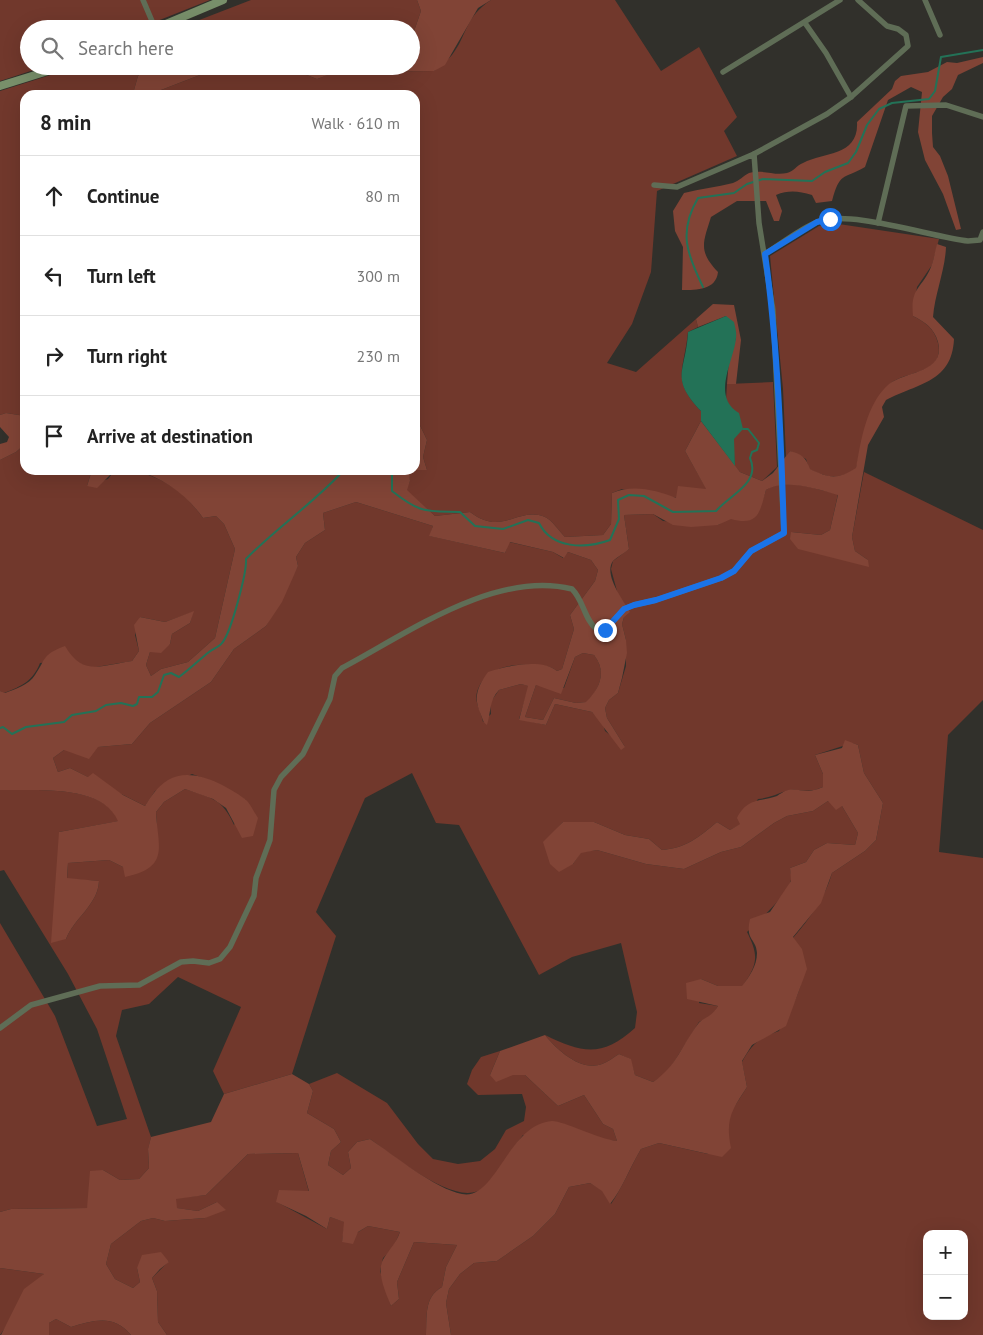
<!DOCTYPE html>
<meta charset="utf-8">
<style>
body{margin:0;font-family:"PT Sans",sans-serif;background:#f6f6f6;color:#222}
.controls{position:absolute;right:15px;bottom:15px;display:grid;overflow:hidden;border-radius:10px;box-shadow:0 5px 20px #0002}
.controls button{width:45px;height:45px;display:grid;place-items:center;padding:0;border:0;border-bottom:1px solid #e0e0e0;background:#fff;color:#222;font:25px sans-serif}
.stop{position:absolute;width:15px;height:15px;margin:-11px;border:4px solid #1a73e8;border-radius:50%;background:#fff}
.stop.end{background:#1a73e8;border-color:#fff;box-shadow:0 1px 5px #0008}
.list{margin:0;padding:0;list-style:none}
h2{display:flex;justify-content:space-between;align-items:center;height:65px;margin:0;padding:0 20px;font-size:21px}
h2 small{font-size:16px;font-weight:400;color:#767676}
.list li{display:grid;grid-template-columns:32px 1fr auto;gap:15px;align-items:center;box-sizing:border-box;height:80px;padding:0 20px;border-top:1px solid #e0e0e0}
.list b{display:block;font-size:19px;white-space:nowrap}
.list em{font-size:16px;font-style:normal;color:#767676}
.icon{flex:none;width:28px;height:28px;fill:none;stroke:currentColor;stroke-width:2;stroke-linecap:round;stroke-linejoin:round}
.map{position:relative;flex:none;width:983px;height:1335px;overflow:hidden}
.search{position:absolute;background:#fff;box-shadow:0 5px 20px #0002;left:20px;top:20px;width:400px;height:55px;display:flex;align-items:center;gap:12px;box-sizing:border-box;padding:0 18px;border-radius:28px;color:#767676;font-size:19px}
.panel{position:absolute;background:#fff;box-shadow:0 5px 20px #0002;left:20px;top:90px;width:400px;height:385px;border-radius:15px}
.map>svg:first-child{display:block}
</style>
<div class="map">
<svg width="983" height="1335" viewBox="0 0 983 1335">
<rect width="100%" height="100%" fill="#31302b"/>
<g fill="#71382c" fill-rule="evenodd">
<path d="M0 0H210L137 29H29V66H46L0 81Z"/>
<path d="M251 0H417L421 11 411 40V29H176Z"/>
<path d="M491 0H615L661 71 699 47 737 117 724 131 737 156 657 191 651 272 632 324 607 363 636 372 696 319 698 327 688 332C684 371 671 379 701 411V421L685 451 707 490 677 498 622 489 612 493 611 524 603 535 565 537C559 531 552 520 545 517 518 506 502 537 470 512L435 516 406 490 410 481 408 470H427L423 457 427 440 415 415V95H148L218 68H289L317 79 335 72 434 71C440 66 447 61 452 55 468 34 464 18 491 0Z"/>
<path d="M79 66H147L138 76 134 90 137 95H25V416L6 413 0 415V91Z"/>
<path d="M832 223 939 239 932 265 917 287 913 316C926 323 934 328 938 343 946 376 900 370 888 386 870 412 862 438 856 469 837 480 829 478 809 469L806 459 790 451 786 457 783 389 770 256 819 226Z"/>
<path d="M773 382 777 467 762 481 740 472 735 466 730 407 726 400 727 384Z"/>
<path d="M25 444V470H92L87 486 108 479 115 470C153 470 181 487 203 518L216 516 224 524 235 549 215 638 188 662 161 669 151 676 146 665 150 652 170 644 172 634 190 623 193 612 165 622 140 617 135 635 139 651 132 661 90 668 72 660 40 663C33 681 22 686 4 693L0 691V460L16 452Z"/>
<path d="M864 472 983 530V700L948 735 939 852 983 858V1335H451L446 1303 449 1289 460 1274 474 1263 497 1261 533 1236 555 1214 569 1187 590 1183 602 1190 611 1204C622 1188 631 1166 641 1149L659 1143 708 1154 727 1130 731 1112 747 1087 742 1062C751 1045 760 1037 779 1031 795 1002 816 969 793 938 810 918 825 898 832 873L865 851 876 840 883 803 864 773 858 745 852 743 815 755 823 774V787C805 795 799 787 786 791 777 794 769 798 758 799L741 824 730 830 717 822C699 837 686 848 662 850L649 839 625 835 594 822H563L554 832 573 864 581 852 597 850 646 864 684 869 721 852 741 847 774 823 787 816 813 811 828 801 842 806 858 833 855 845 827 843 814 850 806 862 790 868C790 871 792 877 791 880 788 894 758 922 747 932 759 956 758 964 742 987L718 986 701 979 699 1003 718 1006 712 1016 699 1022 667 1073 653 1082 635 1075 630 1059 619 1054C614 1057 608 1062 602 1064 581 1072 557 1050 545 1035 582 1053 602 1058 635 1028L637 1012 621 943 572 957 539 975 459 825 436 823 412 773 365 798 316 912 336 936 292 1074 224 1094 213 1071 241 1007 178 977 149 1004 122 1010 116 1036 151 1137 148 1150 149 1168 139 1179 120 1180 103 1170 87 1208 11 1209 0 1212V923L55 1016 97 1126 127 1119 97 1029 68 974 4 870 0 871V790C34 791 102 783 119 821L59 832 66 939C74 918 98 905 99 881L67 879 68 863 109 860 123 867 157 826 156 812 164 802 185 789C211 798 222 798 234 825L246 800 214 782 192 774 155 791 145 806 70 768 58 772 53 758 64 750 132 744 150 723 211 682 234 649 266 626 298 566 296 557 305 543 325 530 323 513 356 502 433 526 430 536 505 553 509 542 553 552 563 558 568 552 591 560 598 570 595 581 570 615 574 629 562 669 557 671C548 664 541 666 531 665 511 664 486 667 478 689 473 702 481 710 483 722L491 714 490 703 499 690 521 684 529 686 519 719 546 725 555 704 592 712 603 724 605 731 625 747 607 718 605 708 609 700 618 693 626 666V640L622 624 624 617 611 569 613 561 629 549 624 515 653 514 663 521 718 525 763 499 766 490C784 477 817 490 838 494L830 530 821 535 791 532 868 560 855 551 852 537ZM927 1234H964V1316H927Z"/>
<path d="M583 653 594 655C607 672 600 688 587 702L576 703 554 698 543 720 525 717 536 685 564 688 575 657Z"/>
<path d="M500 1051 490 1075H525L558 1106 584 1095 603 1124 613 1129 617 1141 523 1135C510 1151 498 1174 484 1187 459 1211 393 1155 370 1139L357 1142 348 1152 351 1168 343 1175 328 1165 331 1151 341 1142 334 1129 307 1113 313 1091 309 1084 337 1073 387 1103 418 1144 433 1159 458 1164 480 1161 495 1149 506 1130 524 1121 526 1107 522 1094 478 1095 467 1084 472 1070 481 1057Z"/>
<path d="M298 1153 309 1192 277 1202 327 1229 330 1217 345 1222 342 1242 368 1226 400 1232 393 1248 383 1258 380 1271 391 1306 399 1299 397 1282 414 1242 457 1245 446 1267 442 1287C424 1297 427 1316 426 1335H167L158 1322 157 1291 152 1278 169 1261 137 1268 140 1282 133 1288 115 1279 106 1264 111 1244 141 1221 153 1218 165 1221 205 1218 217 1202 198 1211 176 1208V1198L206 1195 248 1154Z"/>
<path d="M0 1268 44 1274 0 1335Z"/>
<path d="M56 1319 71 1327C94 1320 114 1314 131 1335H49V1323Z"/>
</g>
<g fill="#814436" fill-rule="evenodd">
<path d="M417 0H491L478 8 445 65 434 71 336 72 317 79 289 68 261 66H305L320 70 325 66H411V40L421 11Z"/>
<path d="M983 57V63L958 75 952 89 943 97 932 116V133L933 147 940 156 948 176 961 229 956 230 943 194 925 160 918 132 922 92 911 87 888 100 865 167C842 180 840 172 832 201L816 203 812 195C798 191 789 190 776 195L782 211 779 221H774L766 201H737L711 217C703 243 698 251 718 272 716 290 697 290 682 290L683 247 675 231 673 211 684 193C700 189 717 187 733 183 739 181 743 176 749 173 762 169 774 176 787 173 793 172 797 165 803 163 825 152 859 156 857 122L892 89 895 81 901 76 928 72 947 62 957 63Z"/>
<path d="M147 66H236L218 68 148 95H137L134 90 138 76Z"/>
<path d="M937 244 946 247C945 271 935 293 933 317L954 339C952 382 919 383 886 400L882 407 884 417 868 445 852 537 855 551 868 560 869 567 798 549 790 539 791 532 821 535 830 530 838 495C818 489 784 478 766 490 760 511 759 527 731 519L718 525 691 527 673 525 653 514 624 515 629 549C625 553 617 557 613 561 603 575 624 601 630 612L624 617 622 624 626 640 627 653 622 678 618 693 609 700 605 708 607 718 625 747 621 750 592 712 555 704 546 725 519 720 528 686 521 684 499 690C489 700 491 713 487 725 483 722 483 720 481 715 473 698 477 687 488 672 506 666 542 658 557 671L562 669 574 629 570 615 595 581 598 570 591 560 568 552 564 558 553 552 510 542 505 553 429 536 433 526 356 502 323 513 325 530 305 543 296 557 298 566 282 602 266 626 234 649 211 682 150 723 132 744 98 747 89 759 64 750 53 758 58 772 70 768 88 777 93 773 123 795 145 806C151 796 158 786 168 780 192 766 225 785 245 799 250 803 254 812 258 818L253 836 242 838 226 808 213 799 185 789 164 802 156 812C158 848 170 867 125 877L123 867 109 860 68 863 67 878 99 881C98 905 74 918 66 939L51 943 59 832 118 821C102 783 33 791 0 790V691L5 693C15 689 29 685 35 675 47 657 42 655 65 646 83 677 102 665 132 661L139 651 134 625 140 617 165 622 194 611 190 623 172 634 170 644 161 653 150 652 146 665 151 676 161 669 188 662 215 638 235 549 224 524 216 516 203 518C186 494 164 479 137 470H248L254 474 257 470H415V415L427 440 423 457 427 470H409L410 481 407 490 435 516 470 512C502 537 518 506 545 517 552 520 559 531 565 537L603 535 611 524 612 493C633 484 656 490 676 498L678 486 706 489 685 451 701 421 740 472 762 481 773 473 790 451C802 454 806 458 810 469 829 478 837 480 856 468 861 441 866 404 889 384 905 371 946 373 938 342 934 328 925 322 913 316 910 287 922 289 931 267 934 259 935 251 937 244ZM583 653 594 655C607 672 600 688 586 702L576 703 554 698 543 720 525 717 536 685 561 694 575 657Z"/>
<path d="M713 304 734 305 741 340 736 384H727L729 359 736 338 726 316 698 327 696 319Z"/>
<path d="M6 413 25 416V444L16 452 0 460V444L7 442 9 437 0 427V415Z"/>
<path d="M92 470H115L97 488 87 486Z"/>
<path d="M845 740 858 745 864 773 883 803 876 840 865 851 832 873 821 903 793 937 802 949 807 969 786 1026 752 1045 742 1061 747 1087C732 1110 725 1119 731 1148L722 1157 659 1143 641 1149C630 1167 623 1188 610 1204L602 1191 590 1183 569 1187 555 1214 533 1236 497 1261 474 1263 460 1274 449 1289 446 1303 451 1335H426C427 1316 424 1297 442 1287L446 1267 457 1245 414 1242 397 1282 399 1299 391 1306C386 1293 375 1271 384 1258 391 1247 395 1245 400 1232L368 1226 358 1232 353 1244 342 1242 344 1222 330 1217 327 1229 306 1216 276 1202 279 1190 309 1191 298 1153 248 1154 206 1195 176 1199 177 1208 198 1211 217 1202 226 1210 205 1218 165 1221 153 1218 141 1221 111 1244 106 1264 115 1279 133 1288 140 1282 137 1268 142 1255 161 1252 169 1262 160 1269 152 1278 157 1291 158 1322 167 1335H131C114 1314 94 1320 71 1327L56 1319 49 1323V1335H1L24 1289 44 1274 0 1268V1212L11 1209 87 1208 90 1171 103 1170 120 1180 139 1179 149 1168 148 1149 151 1137 211 1122 224 1094 292 1074 309 1084 313 1091 307 1113 334 1129 341 1142 331 1151 328 1165 343 1175 351 1168 348 1152 357 1142 370 1139C394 1155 435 1189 462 1194 496 1201 508 1124 552 1121 564 1121 598 1139 617 1141L613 1129 603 1124 584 1095 558 1106 525 1075H513L496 1082 490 1075 500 1051 545 1035C557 1050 581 1072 602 1064 608 1062 614 1057 619 1054L631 1059 635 1075 653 1082C677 1066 681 1046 698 1024 703 1017 710 1019 718 1006L687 999 686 983 701 979 718 986H742C749 977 757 966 757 953 756 938 745 941 750 919L770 912 791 881 790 868 806 862 814 850 827 843 855 845 858 833 842 806 836 810 828 801 813 811 787 816 774 823 741 847 721 852 684 869 646 864 597 850 581 853 573 864 559 872 550 864 543 842 563 822H594L625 835 649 839 662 850C686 848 699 837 717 822L730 830 740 824 737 818C747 798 759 802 777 796 780 794 784 791 788 790 802 788 804 795 823 787V774L815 755 842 748Z"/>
</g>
<path fill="#237257" d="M726 316 734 322C735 327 737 333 736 338 734 361 711 396 739 413L743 429 734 439 735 466 701 421V411C669 377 686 372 688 332Z"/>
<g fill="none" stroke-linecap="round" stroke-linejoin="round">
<g stroke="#237257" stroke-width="2">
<path d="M703 287C687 254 678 232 698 198L734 193 747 184 763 179 812 181 825 172 848 163 856 152 867 125 879 109 892 103 929 99 935 91 941 57 983 50"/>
<path d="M387 470 392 475V491C421 514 426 511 460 512L475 526 503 529 528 520 539 523C552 549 585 549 610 540L619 519 618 500 629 495 644 496 673 512 716 511C731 494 761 483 750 458L752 452 757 450 759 443 748 429H743"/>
<path d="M0 728 3 727 12 734 26 727 64 722 72 715 96 711 106 705 121 703 133 706 137 704 139 697H152L158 692 164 675 171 673 179 677C190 669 199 660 209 652 213 649 219 647 222 643 231 633 247 572 246 559 277 527 314 503 344 470"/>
</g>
<g stroke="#5f6d56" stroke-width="5.5">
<path d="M143 0 155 28"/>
<path d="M925 0 940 35"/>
<path d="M805 23 826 53 851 97"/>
<path d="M723 72 840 0"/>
<path d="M754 154 827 114 851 97 908 46 906 35 898 29 887 26 858 0"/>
<path d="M878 223 906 106 946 105 983 117"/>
<path d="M765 254C779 245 803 227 817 222 848 209 932 237 968 241L980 240 983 232"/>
<path d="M0 1028 31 1005 100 986 139 985 181 962 193 961 209 963 220 959 230 947 254 896 256 878 270 840 274 790 281 777 303 754 330 699 335 676 342 668C408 633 495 570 572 589 584 601 584 619 597 630H605L624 609 634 605 656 600 721 578 734 571 751 551 784 533 773 310 759 223 754 154 677 187 654 185"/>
</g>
<g stroke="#788f6a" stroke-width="8">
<path d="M154 29 223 0"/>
<path d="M0 86 64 66"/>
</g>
</g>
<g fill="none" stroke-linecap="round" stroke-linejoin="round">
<path stroke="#1a73e8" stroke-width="6" d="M605 630 624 609 634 605 656 600 721 578 734 571 751 551 784 533C781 440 778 347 765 254L817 222 830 219"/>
</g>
</svg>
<div class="controls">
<button>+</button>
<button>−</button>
</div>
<div class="stop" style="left:830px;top:219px"></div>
<div class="stop end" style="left:605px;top:630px"></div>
<div class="search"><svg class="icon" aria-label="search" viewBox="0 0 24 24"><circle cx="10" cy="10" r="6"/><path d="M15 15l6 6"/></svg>Search here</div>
<section class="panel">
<h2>8 min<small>Walk · 610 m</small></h2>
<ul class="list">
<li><svg class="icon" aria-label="ahead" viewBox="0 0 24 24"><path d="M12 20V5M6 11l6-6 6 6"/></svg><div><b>Continue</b></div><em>80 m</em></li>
<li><svg class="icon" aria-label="left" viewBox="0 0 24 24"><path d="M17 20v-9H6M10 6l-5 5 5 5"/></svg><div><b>Turn left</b></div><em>300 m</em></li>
<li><svg class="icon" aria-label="right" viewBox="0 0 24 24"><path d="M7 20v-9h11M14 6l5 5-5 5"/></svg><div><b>Turn right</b></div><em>230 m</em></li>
<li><svg class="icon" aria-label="arrive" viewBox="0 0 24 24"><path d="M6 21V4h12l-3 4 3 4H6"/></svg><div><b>Arrive at destination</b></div></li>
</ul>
</section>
</div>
